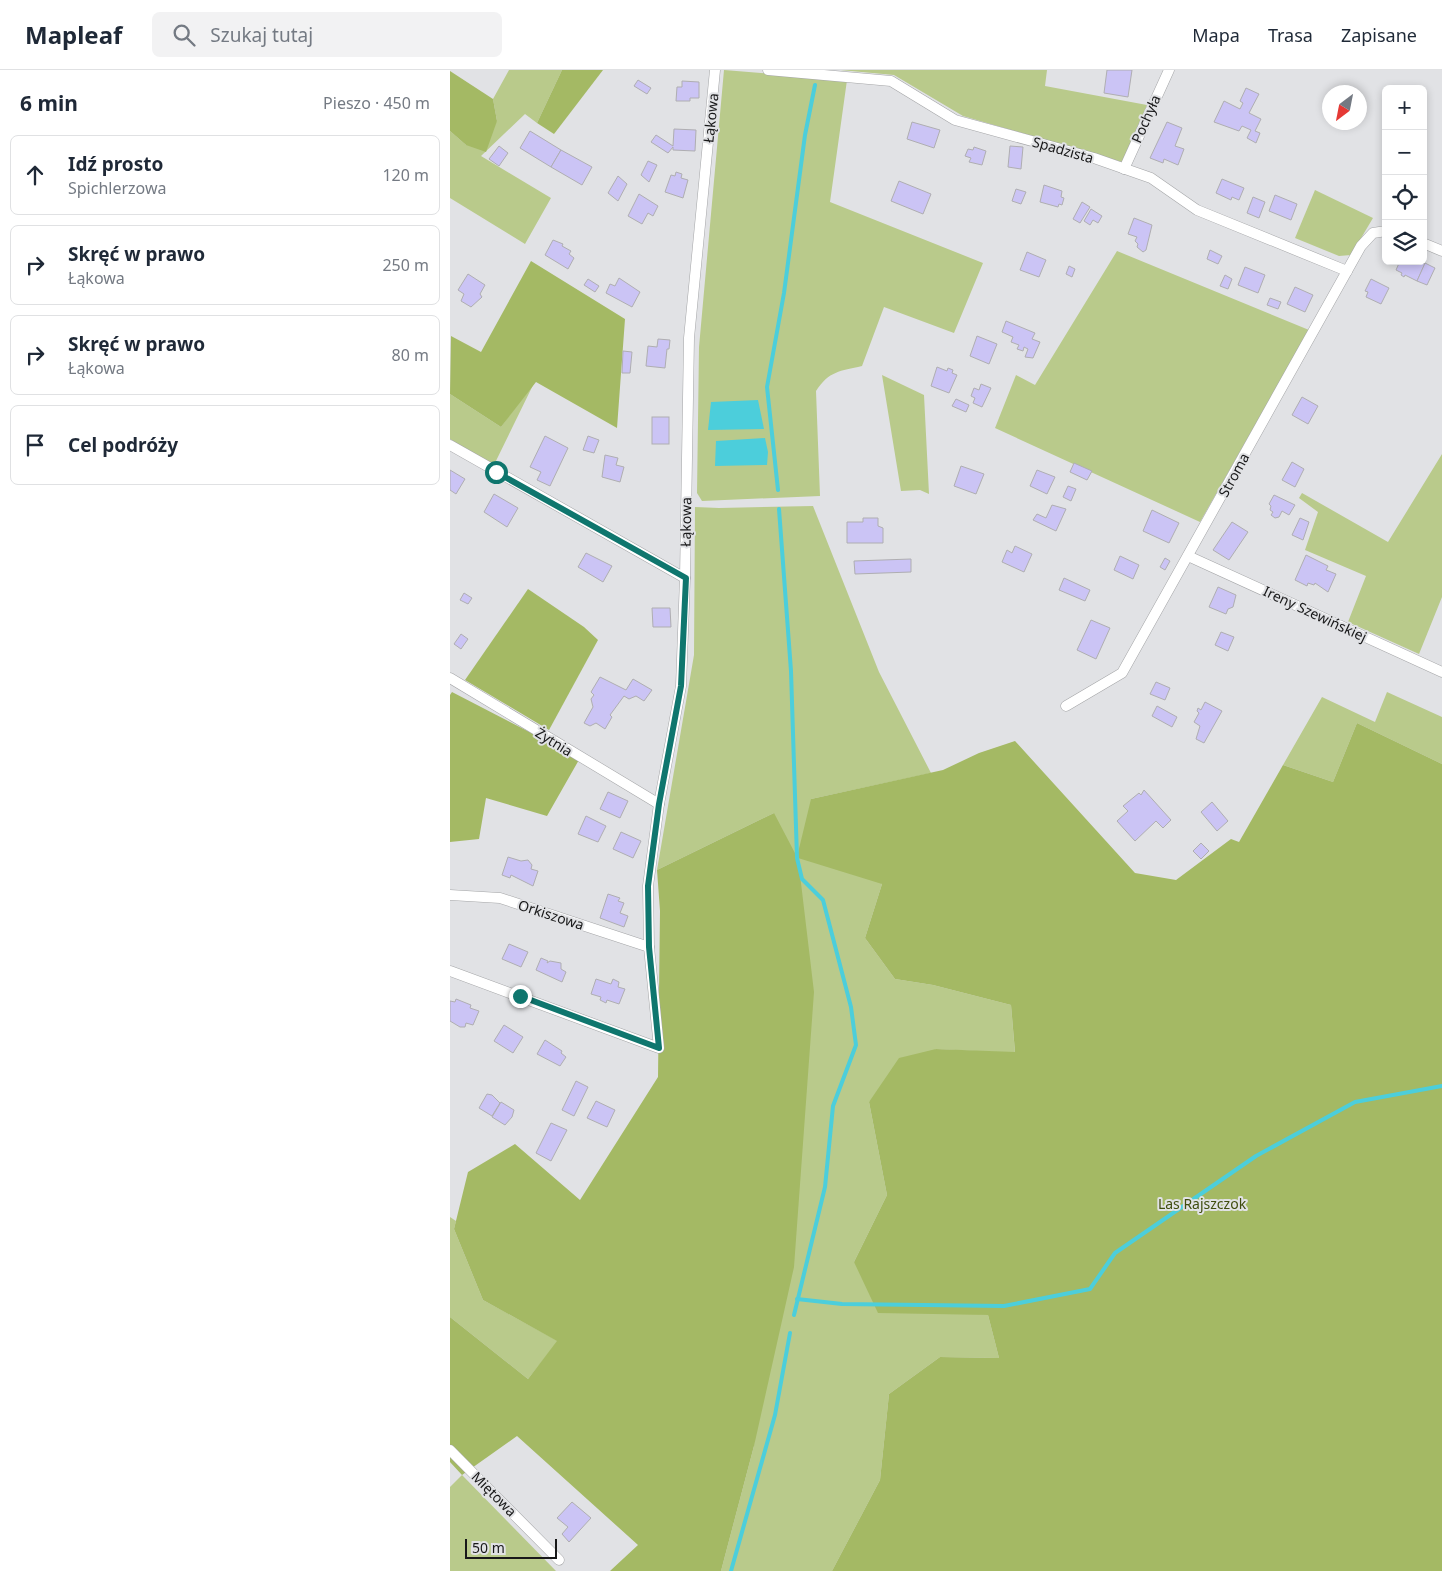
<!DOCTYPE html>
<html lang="pl">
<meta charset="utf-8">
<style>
body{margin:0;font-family:"Noto Sans",sans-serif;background:#f2f2f3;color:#1f2937}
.controls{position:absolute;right:15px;top:15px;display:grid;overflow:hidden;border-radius:8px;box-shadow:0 2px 8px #0003}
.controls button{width:45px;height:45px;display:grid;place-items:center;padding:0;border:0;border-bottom:1px solid #e0e1e3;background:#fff;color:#1f2937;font:25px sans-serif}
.compass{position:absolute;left:872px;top:15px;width:45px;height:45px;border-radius:50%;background:#fff;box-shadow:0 2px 8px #0003;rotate:212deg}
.scale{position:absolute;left:15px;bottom:12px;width:92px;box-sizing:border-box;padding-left:5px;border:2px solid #181819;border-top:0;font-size:14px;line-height:18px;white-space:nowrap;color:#181819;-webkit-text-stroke:4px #e1e2e5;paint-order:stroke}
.stop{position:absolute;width:15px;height:15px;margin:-11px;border:4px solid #0f766e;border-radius:50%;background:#fff}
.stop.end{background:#0f766e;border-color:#fff;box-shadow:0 1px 5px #0008}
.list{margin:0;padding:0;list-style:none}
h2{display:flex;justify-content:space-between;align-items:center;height:65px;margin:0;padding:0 20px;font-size:21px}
h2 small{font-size:16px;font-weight:400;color:#747a83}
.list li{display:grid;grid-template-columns:32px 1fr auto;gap:15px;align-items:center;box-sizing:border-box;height:80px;margin:0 10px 10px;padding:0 10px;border:1px solid #e0e1e3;border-radius:8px}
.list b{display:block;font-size:19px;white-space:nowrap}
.list p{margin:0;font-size:16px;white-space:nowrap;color:#747a83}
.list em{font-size:16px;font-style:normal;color:#747a83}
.icon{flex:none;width:28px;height:28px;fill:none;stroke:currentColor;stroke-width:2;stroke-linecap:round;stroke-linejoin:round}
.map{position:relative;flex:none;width:992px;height:1501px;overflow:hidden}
header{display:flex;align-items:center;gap:30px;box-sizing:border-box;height:70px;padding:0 25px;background:#fff;border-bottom:1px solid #e0e1e3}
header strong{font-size:24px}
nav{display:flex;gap:28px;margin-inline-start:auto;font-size:18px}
.search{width:350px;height:45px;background:#f2f2f3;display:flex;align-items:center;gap:12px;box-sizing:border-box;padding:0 18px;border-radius:8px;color:#747a83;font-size:19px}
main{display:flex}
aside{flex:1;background:#fff}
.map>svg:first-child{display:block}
</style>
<header>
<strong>Mapleaf</strong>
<div class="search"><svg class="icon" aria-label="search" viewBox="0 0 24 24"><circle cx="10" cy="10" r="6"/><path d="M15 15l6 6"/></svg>Szukaj tutaj</div>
<nav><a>Mapa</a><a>Trasa</a><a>Zapisane</a></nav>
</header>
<main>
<aside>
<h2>6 min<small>Pieszo · 450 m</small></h2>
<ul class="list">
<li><svg class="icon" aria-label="ahead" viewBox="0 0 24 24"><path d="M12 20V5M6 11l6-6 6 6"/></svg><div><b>Idź prosto</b><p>Spichlerzowa</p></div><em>120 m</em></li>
<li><svg class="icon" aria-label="right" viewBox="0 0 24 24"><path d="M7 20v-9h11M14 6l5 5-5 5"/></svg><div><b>Skręć w prawo</b><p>Łąkowa</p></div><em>250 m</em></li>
<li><svg class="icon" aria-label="right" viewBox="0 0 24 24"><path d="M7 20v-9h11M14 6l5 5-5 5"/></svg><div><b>Skręć w prawo</b><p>Łąkowa</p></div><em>80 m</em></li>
<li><svg class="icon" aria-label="arrive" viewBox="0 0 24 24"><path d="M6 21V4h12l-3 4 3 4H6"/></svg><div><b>Cel podróży</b></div></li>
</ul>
</aside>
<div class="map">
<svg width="992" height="1501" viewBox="0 0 992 1501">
<rect width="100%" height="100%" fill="#e1e2e5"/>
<g fill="#b9ca8b">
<path d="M59 0H112L87 53 75 44 31 86 101 128 75 174 0 128V61L16 75 47 51 43 29Z"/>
<path d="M274 0 397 10 380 132 533 193 504 263 434 237 412 296C390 301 379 301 366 321L370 426 252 431 247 423 249 277Z"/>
<path d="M390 0H597L595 16 697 35 672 92 513 46 444 5Z"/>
<path d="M865 120 923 148 901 185 889 186 845 168Z"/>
<path d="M667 181 859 260 750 452 545 358 566 305 585 315Z"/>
<path d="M432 305 474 325 479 424 470 420 451 421Z"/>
<path d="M85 311 43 397 0 369V324L51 357Z"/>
<path d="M992 384V527L969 584 898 552 916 506 855 480 868 442 849 428 852 423 938 472Z"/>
<path d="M363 436 429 602 481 703 361 729 432 814 415 868 445 909 483 915 561 935 565 983 486 979 419 1032 437 1125 404 1192 519 1243 538 1245 549 1288 490 1287 439 1324 430 1410 382 1501H271L304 1376 324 743 207 800 244 585 245 437 269 438Z"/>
<path d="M937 622 992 647V694L907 653 883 712 833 695 872 627 925 652Z"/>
<path d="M0 1147 6 1151 4 1159 33 1230 108 1271 78 1309 0 1247Z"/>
<path d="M12 1405 106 1501H0V1417Z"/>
</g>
<g fill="#a4b964">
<path d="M112 0H153L104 64 87 53Z"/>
<path d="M0 1 43 29 47 51 36 82 16 75 0 61Z"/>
<path d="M81 191 175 249 167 358 86 312 51 357 0 324 1 266 31 282Z"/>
<path d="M78 519 134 557 148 570 99 660 15 610Z"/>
<path d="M2 622 130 688 97 746 36 728 29 769 0 772V625Z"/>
<path d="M907 653 992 694V1501H382L430 1410 439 1324 490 1287 549 1288 538 1245 428 1243 404 1192 437 1125 419 1032 449 988 486 979 565 982 561 935 483 915 445 909 415 868 432 814 348 788 364 922 344 1197 304 1376 271 1501H160L188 1475 67 1366 12 1405 0 1392V1247L78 1309 107 1271 33 1230 4 1159 18 1102 65 1074 130 1130 208 1007 210 841 207 800 324 743 347 787 361 729 493 700 529 683 565 671 685 803 726 810 781 769 789 772 833 695 883 712Z"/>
</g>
<g fill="#4ccedb">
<path d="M308 330 314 359 258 360 261 332Z"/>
<path d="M315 368 318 382 317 395 265 396 266 371Z"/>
</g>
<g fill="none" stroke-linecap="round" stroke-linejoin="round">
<g stroke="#4ccedb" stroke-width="4">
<path d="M328 420 317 317 334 223 355 65 365 15"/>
<path d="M329 439 341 601 347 788 352 809 373 830 401 937 406 975 383 1036 375 1117 344 1245"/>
<path d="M347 1229 392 1234 554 1236 640 1219 665 1183 806 1086 905 1032 992 1016"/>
<path d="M281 1501 325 1345 340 1263"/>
</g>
</g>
<g fill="#cbc4f5" stroke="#afaeb1">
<path d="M657 0H682L678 27 654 23Z"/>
<path d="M188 10 201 18 197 24 184 16Z"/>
<path d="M232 11 249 12V28H240V31H226L227 17H232Z"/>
<path d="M796 18 809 24 799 43 811 49 805 61 810 63 806 73 797 68 801 60 792 56 789 61 764 52 774 31 790 39 793 33 790 31Z"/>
<path d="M462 52 490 60 484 78 457 69Z"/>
<path d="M717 52 732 58 725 76 734 79 728 95 714 89 713 93 700 88Z"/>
<path d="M224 59 246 60 245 81 223 80V77L218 83 201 72 206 65 223 76Z"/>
<path d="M80 61 111 80 101 97 70 78Z"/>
<path d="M49 76 58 83 49 96 39 89Z"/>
<path d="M560 76 573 77 571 99 558 97Z"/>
<path d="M524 77 536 81 532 95 519 92 521 88 515 86 518 79 523 80Z"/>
<path d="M111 80 142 97 132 115 101 97Z"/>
<path d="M198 91 207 95 199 112 191 105Z"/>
<path d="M226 102 232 104 231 108 238 110 233 128 215 122 221 105 225 106Z"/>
<path d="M168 106 177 114 168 131 158 123Z"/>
<path d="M772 109 794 118 789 130 782 127 781 130 766 123Z"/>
<path d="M449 111 481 124 473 144 441 131Z"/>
<path d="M594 115 612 121 611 127 614 128 612 135 609 134 608 137 590 132Z"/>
<path d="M566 119 576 122 571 134 562 131Z"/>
<path d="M189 124 208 136 203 146 198 143 192 154 178 146Z"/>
<path d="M825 125 847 134 841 150 819 141Z"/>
<path d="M803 127 815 132 809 148 797 143Z"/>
<path d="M632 132 640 137 630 153 623 149Z"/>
<path d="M641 139 652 146 648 153 643 150 640 155 634 151Z"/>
<path d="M684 148 702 155 696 180 693 182 687 177 688 174 685 171 687 167 678 164Z"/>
<path d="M103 170 113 174 112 176 121 181 119 184 124 188 118 199 95 185Z"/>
<path d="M760 180 772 186 768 194 757 189Z"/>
<path d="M577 182 596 190 589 207 570 200Z"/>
<path d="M950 191H969L975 194 967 211 955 205 954 207 951 205 952 203 946 200Z"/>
<path d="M975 193 985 198 977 215 967 211Z"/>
<path d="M619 196 625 199 622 207 616 204Z"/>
<path d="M795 197 815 205 808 223 788 215Z"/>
<path d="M18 204 35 215 30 224 32 227 21 237 11 231 14 224 8 220Z"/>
<path d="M775 205 782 209 778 219 770 216Z"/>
<path d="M169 208 190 222 182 237 156 223 160 214 165 216Z"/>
<path d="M138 209 149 216 145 222 134 215Z"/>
<path d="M921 209 939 218 931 234 916 227 918 222 915 221Z"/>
<path d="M845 217 863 225 855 242 837 234Z"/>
<path d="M820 228 831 232 828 239 817 235Z"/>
<path d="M556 251 585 263 582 269 590 272 583 288 575 287 578 279 574 277 573 281 567 279 569 275 561 272 563 267 552 262Z"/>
<path d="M527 266 547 274 539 294 520 286Z"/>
<path d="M208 269 220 270 219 279H217L215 298 196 296 198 276 207 277Z"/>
<path d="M173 281 182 282 180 303H172Z"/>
<path d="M487 297 497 301 498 298 503 300 502 303 507 305 499 323 481 316Z"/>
<path d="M531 314 541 318 532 337 523 333 525 328 521 326 524 318 529 320Z"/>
<path d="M852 327 868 336 858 354 842 345Z"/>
<path d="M506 329 519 335 516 342 502 336Z"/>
<rect x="202" y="347" width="17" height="27"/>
<path d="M95 366 118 378 100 416 87 410 91 402 80 397Z"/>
<path d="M138 366 149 370 144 383 133 380Z"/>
<path d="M155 385 168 388 166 395 174 397 170 412 152 407Z"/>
<path d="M842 392 854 399 845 417 832 410Z"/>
<path d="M624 393 642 401 637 410 620 402Z"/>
<path d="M511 396 534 404 526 424 504 416Z"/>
<path d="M0 400 15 409 6 424 0 420Z"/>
<path d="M587 400 605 407 597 424 580 416Z"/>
<path d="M618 416 626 419 621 431 613 427Z"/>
<path d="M44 424 68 438 57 457 34 442Z"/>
<path d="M824 425 845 435 839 445 832 441 829 447 825 448 821 445 823 442 820 440 821 436 819 434Z"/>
<path d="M602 435 616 439 606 461 583 450 587 444 596 448Z"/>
<path d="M702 440 729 453 719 473 693 461Z"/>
<path d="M413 448H428V456L433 458V473H397V452H413Z"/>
<path d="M850 448 859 452 853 470 842 465Z"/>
<path d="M782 452 798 462 779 490 763 480Z"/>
<path d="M565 476 582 484 574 502 552 492 557 480 562 483Z"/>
<path d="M136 483 162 496 153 512 128 497Z"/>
<path d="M856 485 878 496 876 500 886 504 878 522 865 513 864 515 858 513 857 516 845 510Z"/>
<path d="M670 486 689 495 683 509 664 500Z"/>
<path d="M715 488 720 491 715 500 710 497Z"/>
<path d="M461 489V502L405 504 404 491Z"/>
<path d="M614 508 640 520 635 531 609 520Z"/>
<path d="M768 517 786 525 783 537 778 539 776 544 759 537Z"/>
<path d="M14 523 22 528 18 534 10 530Z"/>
<path d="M202 538H220L221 557H203Z"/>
<path d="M641 550 660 558 646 589 627 580Z"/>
<path d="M771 562 784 567 778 581 765 575Z"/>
<path d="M11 564 18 569 11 579 4 574Z"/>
<path d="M150 607 176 620 183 609 202 620 194 631 186 626 179 629 174 626 160 645 162 647 155 659 146 653 140 656 134 653 143 637 141 629 144 625 141 622Z"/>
<path d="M706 612 720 618 715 630 700 624Z"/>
<path d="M755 632 772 641 754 673 746 669 750 656 744 652 749 643 747 641 748 638 751 640Z"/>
<path d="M707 636 727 647 722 657 702 646Z"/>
<path d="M694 720 721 750 713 758 706 751 685 771 667 751 678 741 673 736 689 723 691 725Z"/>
<path d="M158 722 178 731 170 748 150 739Z"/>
<path d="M762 732 778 751 767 761 751 742Z"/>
<path d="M136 746 156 756 148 772 128 764Z"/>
<path d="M171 762 191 771 183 788 163 779Z"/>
<path d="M751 773 759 781 751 789 743 781Z"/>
<path d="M58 787 71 791 78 790 82 795 81 799 88 801 83 816 61 805 60 808 52 805Z"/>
<path d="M158 824 170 828 168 831 174 833 170 843 178 846 174 857 150 848Z"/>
<path d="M59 874 78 882 71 897 52 889Z"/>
<path d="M91 888 98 891 97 893 100 891 111 893V899L116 902 112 912 86 900Z"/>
<path d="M146 909 161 914 163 909 169 912 168 917 175 919 169 934 157 930 156 933 150 930 151 927 141 924Z"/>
<path d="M6 929 21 935 20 938 29 941 23 955 16 953 15 957H10L0 951V931L5 932Z"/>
<path d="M54 955 73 967 63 983 44 971Z"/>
<path d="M95 970 112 981 111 983 116 987 110 996 87 984Z"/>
<path d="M126 1011 138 1017 124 1046 112 1040Z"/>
<path d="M37 1024 42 1025 50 1033 42 1046 29 1038Z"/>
<path d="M146 1031 165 1040 157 1057 137 1048Z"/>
<path d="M51 1032 64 1040 62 1047 55 1055 42 1047Z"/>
<path d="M101 1053 117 1060 101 1091 86 1083Z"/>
<path d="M122 1432 141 1448 119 1472 112 1464 118 1457 107 1448Z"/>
</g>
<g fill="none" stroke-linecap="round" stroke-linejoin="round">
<defs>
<g id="minor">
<path d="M318 0 441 11 505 50 644 88 701 108 747 140 897 201"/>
<path d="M674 99 719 0"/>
<path d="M973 173 992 181"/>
<path d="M0 375 235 508"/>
<path d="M738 486 992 602"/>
<path d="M0 608 209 734"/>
<path d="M616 636 672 603 911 176 923 163 936 161"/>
<path d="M0 825 50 828 199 877"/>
<path d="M0 901 209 978 199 877 198 816 209 734 231 616 235 508 239 268 265 0"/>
<path d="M0 1380 109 1490"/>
</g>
</defs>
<use href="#minor" stroke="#a4a5a7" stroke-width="11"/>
<use href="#minor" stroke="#fff" stroke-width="10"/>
</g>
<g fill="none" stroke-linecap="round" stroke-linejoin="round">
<path stroke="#0f766e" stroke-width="6" d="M46 402 236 508 231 616 209 734 198 816 199 877 209 978 70 926"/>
</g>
<g text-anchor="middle" stroke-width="4" stroke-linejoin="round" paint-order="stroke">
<g font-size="14" fill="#181819" stroke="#e1e2e5">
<text transform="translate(261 48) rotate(-84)" y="5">Łąkowa</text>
<text transform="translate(696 49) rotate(-66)" y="5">Pochyła</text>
<text transform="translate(613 80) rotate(16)" y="5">Spadzista</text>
<text transform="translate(784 405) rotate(-61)" y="5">Stroma</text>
<text transform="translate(236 452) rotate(-89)" y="5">Łąkowa</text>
<text transform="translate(865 544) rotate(25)" y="5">Ireny Szewińskiej</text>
<text transform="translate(104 672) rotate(32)" y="5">Żytnia</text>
<text transform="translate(101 845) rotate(18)" y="5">Orkiszowa</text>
<text transform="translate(44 1424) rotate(45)" y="5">Miętowa</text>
</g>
<g font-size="14" fill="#404d0e" stroke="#e1e2e5">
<text x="752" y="1139">Las Rajszczok</text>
</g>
</g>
</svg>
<div class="controls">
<button>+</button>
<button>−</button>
<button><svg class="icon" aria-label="locate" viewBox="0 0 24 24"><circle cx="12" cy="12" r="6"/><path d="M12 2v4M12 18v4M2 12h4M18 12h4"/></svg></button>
<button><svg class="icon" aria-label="layers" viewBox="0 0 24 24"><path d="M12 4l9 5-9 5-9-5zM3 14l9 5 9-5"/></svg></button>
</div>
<svg class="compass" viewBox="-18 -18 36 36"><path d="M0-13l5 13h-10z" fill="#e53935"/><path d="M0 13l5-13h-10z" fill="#747a83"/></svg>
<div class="scale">50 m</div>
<div class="stop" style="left:46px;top:402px"></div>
<div class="stop end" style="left:70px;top:926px"></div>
</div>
</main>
